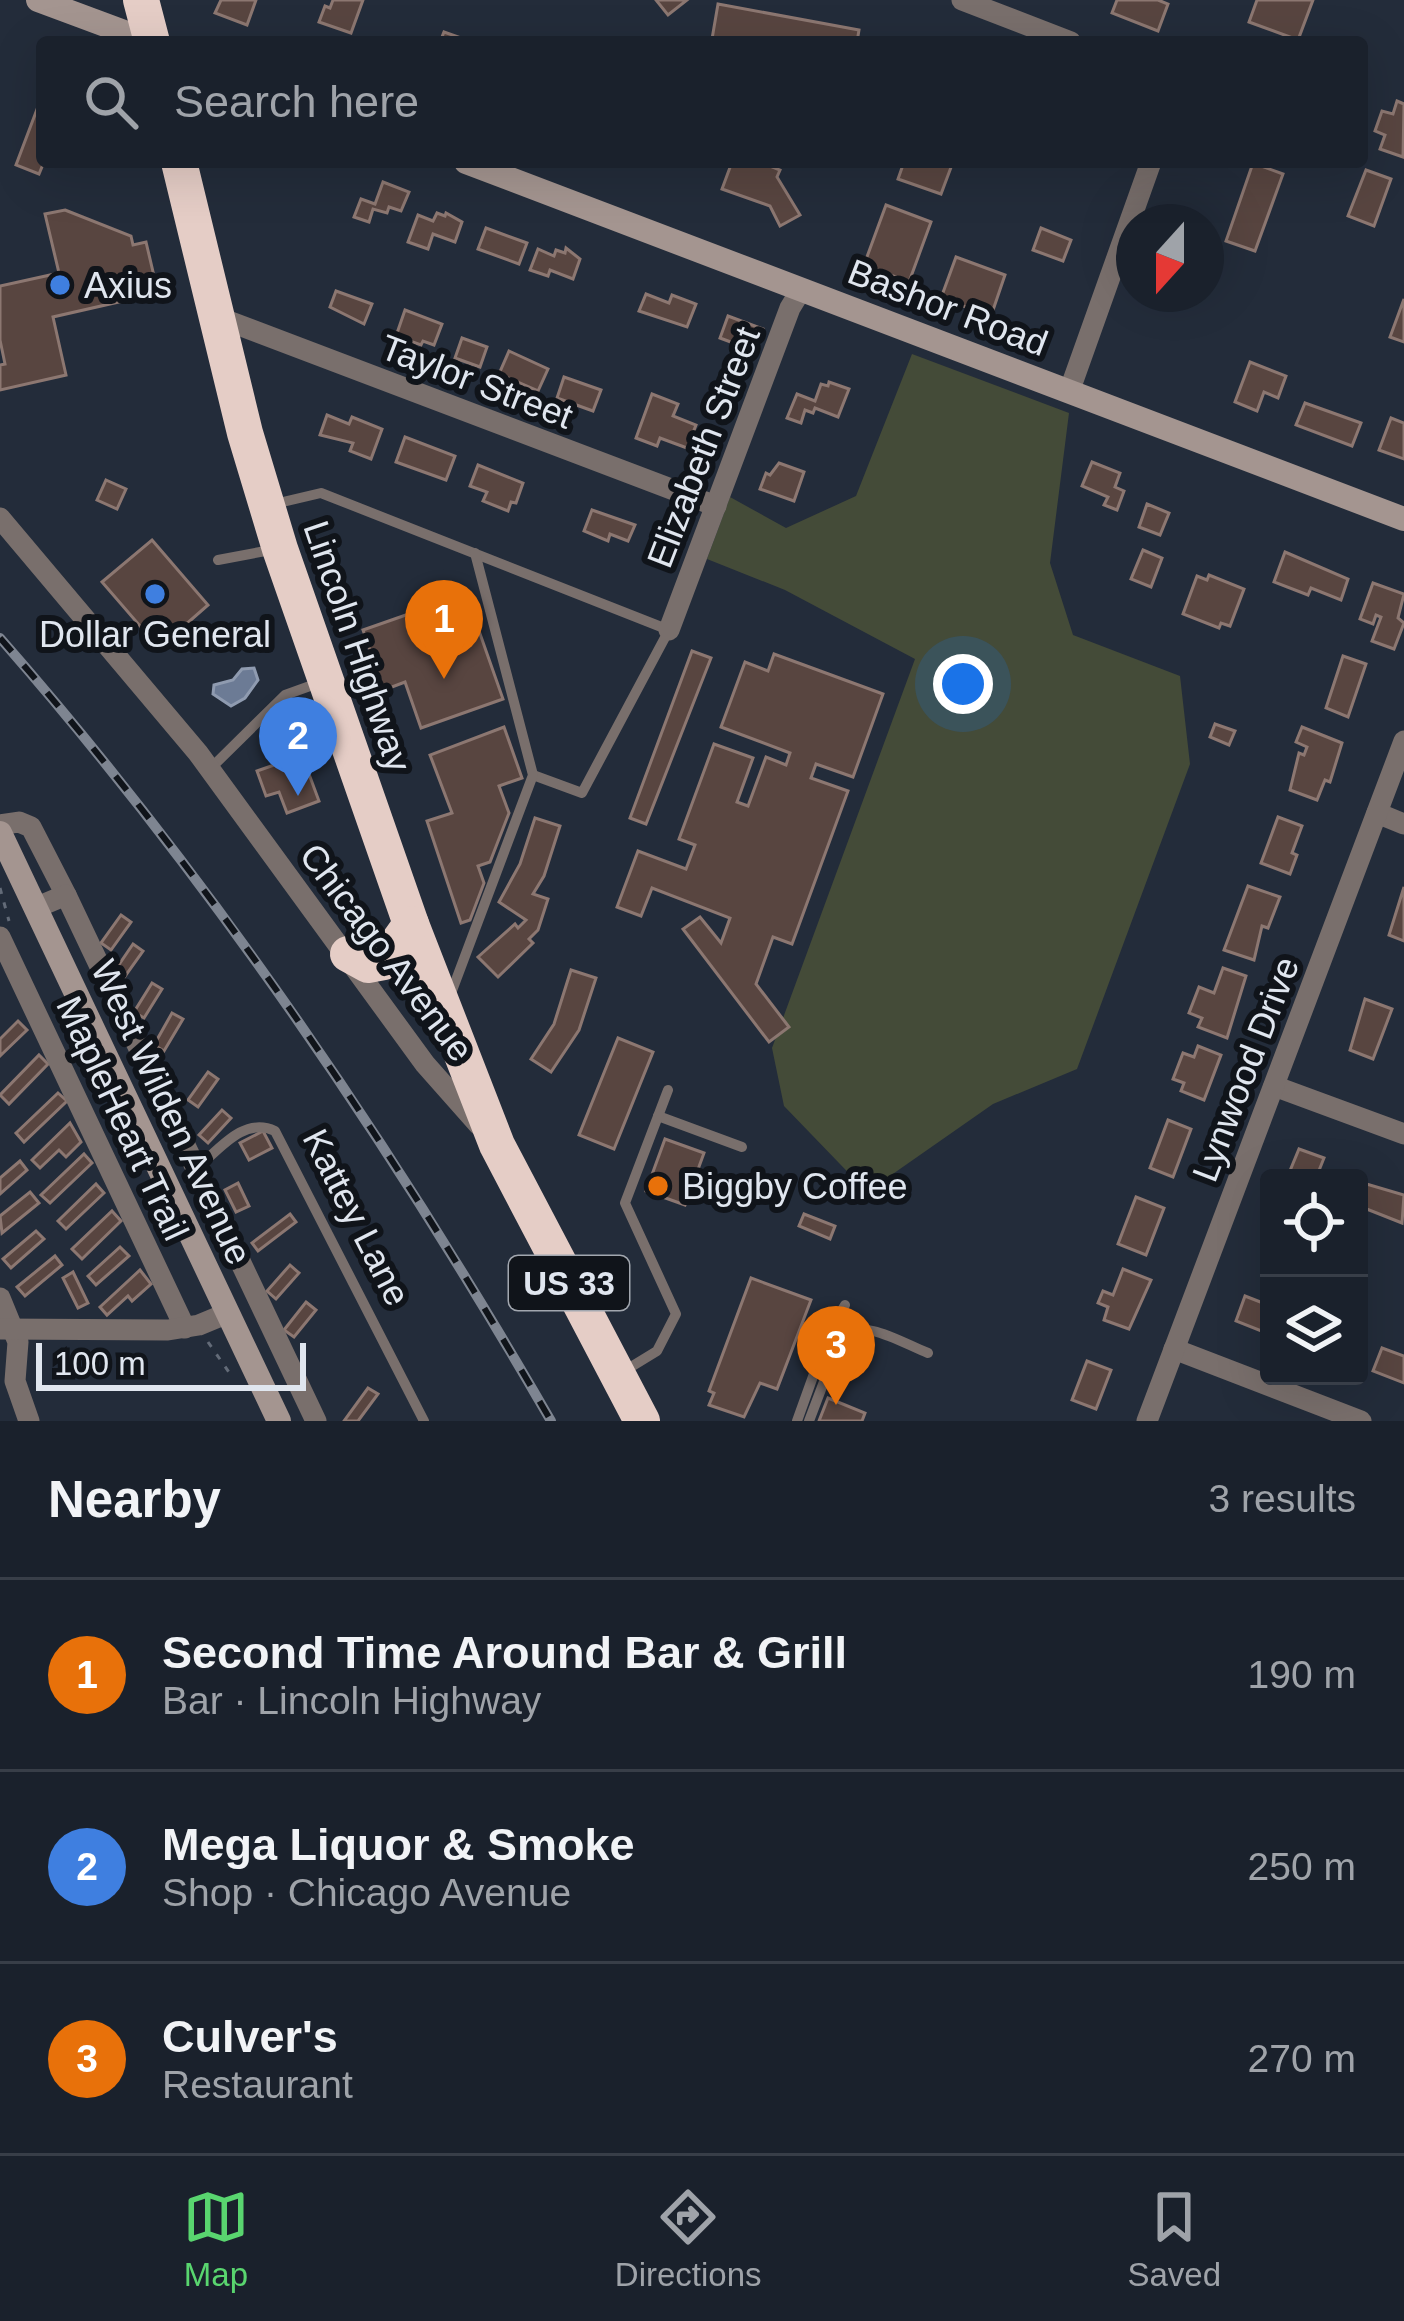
<!DOCTYPE html>
<meta charset="utf-8">
<style>
body{margin:0;font-family:Helvetica,sans-serif;background:#272e38;color:#f1f3f6}
.controls{position:absolute;right:36px;bottom:36px;display:grid;overflow:hidden;border-radius:12px;box-shadow:0 12px 48px #0002}
.controls button{width:108px;height:108px;display:grid;place-items:center;padding:0;border:0;border-bottom:3px solid #383e48;background:#1a212c;color:#f1f3f6;font:60px sans-serif}
.compass{position:absolute;left:1116px;top:204px;width:108px;height:108px;border-radius:50%;background:#1a212c;box-shadow:0 12px 48px #0002;rotate:201deg}
.scale{position:absolute;left:36px;bottom:30px;width:270px;box-sizing:border-box;padding-left:12px;border:6px solid #e0e6ef;border-top:0;font-size:33px;line-height:42px;white-space:nowrap;color:#e0e6ef;-webkit-text-stroke:9px #10141a;paint-order:stroke}
.you{position:absolute;left:963px;top:684px;width:42px;height:42px;margin:-30px;border:9px solid #fff;border-radius:50%;background:#1a73e8;box-shadow:0 0 0 18px #1a73e833}
.badge{display:grid;place-items:center;width:78px;height:78px;border-radius:50%;background:#59d56f;color:#fff;font-size:39px;font-weight:700}
.pin{position:absolute;translate:-50% -99px;filter:drop-shadow(0 3px 6px #0008)}
.pin::after{content:'';position:absolute;top:63px;width:42px;height:36px;background:inherit;clip-path:polygon(0 0,100% 0,50% 100%)}
.list{margin:0;padding:0;list-style:none}
h2{display:flex;justify-content:space-between;align-items:center;height:156px;margin:0;padding:0 48px;font-size:51px}
h2 small{font-size:39px;font-weight:400;color:#9fa3a9}
.list li{display:grid;grid-template-columns:78px 1fr auto;gap:36px;align-items:center;box-sizing:border-box;height:192px;padding:0 48px;border-top:3px solid #383e48}
.list b{display:block;font-size:45px;white-space:nowrap}
.list p{margin:0;font-size:39px;white-space:nowrap;color:#9fa3a9}
.list em{font-size:39px;font-style:normal;color:#9fa3a9}
.icon{flex:none;width:66px;height:66px;fill:none;stroke:currentColor;stroke-width:2;stroke-linecap:round;stroke-linejoin:round}
.map{position:relative;flex:none;width:1404px;height:1421px;overflow:hidden}
.search{position:absolute;background:#1a212c;box-shadow:0 12px 48px #0002;left:36px;right:36px;top:36px;height:132px;display:flex;align-items:center;gap:30px;box-sizing:border-box;padding:0 42px;border-radius:12px;color:#9fa3a9;font-size:45px}
.sheet{height:732px;background:#1a212c}
nav{display:flex;justify-content:space-around;align-items:center;box-sizing:border-box;height:168px;border-top:3px solid #383e48;background:#1a212c;font-size:33px;color:#9fa3a9}
nav a{display:grid;justify-items:center;gap:6px}
nav .on{color:#59d56f}
.map>svg:first-child{display:block}
</style>
<div class="map">
<svg width="1404" height="1421" viewBox="0 0 1404 1421">
<rect width="100%" height="100%" fill="#232c3a"/>
<path fill="#444b38" d="M912 354 1069 413 1050 563 1073 635 1180 676 1190 764 1077 1069 993 1104 867 1192 784 1106 772 1048 915 659 785 590 707 559 730 497 786 528 856 496Z"/>
<path fill="#6c7b95" stroke="#8f9bb0" stroke-width="3" d="M254 668 258 680 245 698 231 706 213 694 214 685 233 680 242 669Z"/>
<g fill="#584540" stroke="#8c7771" stroke-width="3">
<path d="M221 0H256L247 25 215 13Z"/>
<path d="M333 0H363L351 33 319 22 325 6 330 8Z"/>
<path d="M656 0H687L668 15Z"/>
<path d="M1117 0H1158L1168 4 1158 31 1112 13Z"/>
<path d="M1257 0H1313L1298 40 1249 22Z"/>
<path d="M718 4 859 30 857 42 712 39Z"/>
<path d="M444 32 467 40 466 42H440Z"/>
<path d="M42 96 44 162 39 174 16 165Z"/>
<path d="M1397 101 1404 104 1403 157 1380 149 1385 135 1375 131 1382 111 1393 114Z"/>
<path d="M732 162H760L780 170 777 177 800 215 780 226 770 206 722 189Z"/>
<path d="M904 162H953L941 194 898 179Z"/>
<path d="M1253 163 1283 174 1255 251 1226 241Z"/>
<path d="M1366 170 1391 179 1374 226 1348 216Z"/>
<path d="M383 182 409 192 401 211 389 207 387 213 373 209 369 222 354 217 361 199 375 204Z"/>
<path d="M886 205 931 222 909 282 864 265Z"/>
<path d="M65 210 131 236 133 245 146 242 158 293 53 317 66 375 0 390V365L5 364 0 340V286L59 273 45 214Z"/>
<path d="M437 213 445 216 446 213 462 222 455 242 433 234 428 249 408 242 418 215 433 221Z"/>
<path d="M486 228 527 243 519 264 478 249Z"/>
<path d="M1041 228 1071 240 1063 261 1033 250Z"/>
<path d="M566 248 580 259 573 279 550 270 548 276 530 270 538 249 554 256 556 250 565 253Z"/>
<path d="M956 257 1005 275 991 316 941 298Z"/>
<path d="M336 291 372 304 364 324 330 307Z"/>
<path d="M646 294 669 303 672 295 696 304 687 327 639 311Z"/>
<path d="M1404 299V342L1390 337Z"/>
<path d="M405 310 442 324 434 345 423 341 421 345 396 336Z"/>
<path d="M728 316 763 329 755 351 720 338Z"/>
<path d="M462 338 487 347 480 367 455 358Z"/>
<path d="M509 351 548 369 538 391 499 374Z"/>
<path d="M1250 362 1286 376 1278 398 1264 392 1257 411 1235 402Z"/>
<path d="M564 377 601 390 593 411 557 398Z"/>
<path d="M829 382 849 389 838 417 815 408 813 413 805 410 801 423 787 418 797 394 815 401 821 384 828 386Z"/>
<path d="M652 394 678 404 673 416 696 425 687 448 660 438 657 446 636 438Z"/>
<path d="M1305 403 1361 423 1352 446 1296 425Z"/>
<path d="M327 415 349 424 352 417 382 429 371 459 350 451 353 443 320 435Z"/>
<path d="M1391 418 1404 423V459L1379 450Z"/>
<path d="M405 437 455 456 446 480 396 462Z"/>
<path d="M1092 462 1120 473 1115 487 1124 491 1117 510 1104 505 1108 497 1082 486Z"/>
<path d="M779 463 804 472 794 501 760 489 766 473 770 475Z"/>
<path d="M478 465 523 483 516 503 511 502 508 511 483 501 487 492 470 486Z"/>
<path d="M106 480 126 489 117 509 97 500Z"/>
<path d="M1147 504 1169 513 1160 535 1139 527Z"/>
<path d="M592 510 635 525 628 541 610 534 608 541 584 531Z"/>
<path d="M152 540 208 605 159 648 102 582Z"/>
<path d="M1143 550 1162 558 1151 587 1131 579Z"/>
<path d="M1285 552 1348 579 1341 600 1311 588 1308 595 1274 582Z"/>
<path d="M1209 575 1244 589 1230 626 1221 623 1219 628 1183 614 1197 576 1207 580Z"/>
<path d="M1373 583 1404 594 1398 618 1404 623 1394 649 1372 641 1381 617 1376 615 1373 624 1360 619Z"/>
<path d="M466 594 503 699 421 728 405 682 384 690 363 630Z"/>
<path d="M692 651 711 658 646 824 630 818Z"/>
<path d="M774 654 883 694 853 777 816 764 811 778 848 791 792 944 773 937 756 984 789 1027 769 1042 683 929 700 917 721 943 730 918 652 888 641 916 617 907 638 851 686 869 695 845 679 839 714 744 753 758 737 802 748 806 766 757 786 765 790 753 721 727 745 662 768 671Z"/>
<path d="M1343 656 1366 664 1348 717 1326 708Z"/>
<path d="M290 723 319 801 287 813 279 792 266 796 257 771 277 764 265 732Z"/>
<path d="M1215 724 1235 731 1229 745 1210 737Z"/>
<path d="M504 727 522 778 499 786 509 813 490 862 478 866 484 883 470 920 461 923 427 821 452 813 430 755Z"/>
<path d="M1302 727 1342 743 1330 782 1325 780 1317 800 1290 790 1299 753 1304 755 1307 747 1296 742Z"/>
<path d="M1278 817 1302 826 1292 853 1297 855 1290 874 1261 863Z"/>
<path d="M535 818 560 826 544 876 533 894 548 899 538 930 529 939 533 943 498 977 478 957 515 924 518 928 526 920 499 902 520 864Z"/>
<path d="M1248 886 1280 897 1268 928 1262 926 1254 960 1224 950Z"/>
<path d="M1404 887V941L1389 935Z"/>
<path d="M121 915 131 922 111 950 101 943Z"/>
<path d="M133 944 143 951 123 979 114 972Z"/>
<path d="M1223 968 1246 976 1227 1038 1198 1027 1202 1018 1189 1013 1199 987 1214 993Z"/>
<path d="M571 970 596 978 579 1030 551 1072 531 1059 554 1024Z"/>
<path d="M152 983 162 989 144 1018 134 1012Z"/>
<path d="M1365 999 1392 1009 1373 1059 1350 1050Z"/>
<path d="M172 1013 183 1019 164 1051 154 1045Z"/>
<path d="M18 1021 27 1030 0 1056V1039Z"/>
<path d="M618 1038 653 1052 614 1149 579 1135Z"/>
<path d="M1198 1046 1221 1055 1204 1100 1181 1091 1184 1083 1173 1079 1183 1053 1194 1057Z"/>
<path d="M39 1055 48 1064 9 1104 0 1095Z"/>
<path d="M208 1072 218 1079 198 1107 188 1100Z"/>
<path d="M58 1093 67 1101 24 1142 16 1133Z"/>
<path d="M222 1110 231 1118 208 1143 199 1135Z"/>
<path d="M1168 1120 1191 1129 1173 1177 1150 1168Z"/>
<path d="M70 1123 81 1142 66 1157 59 1150 40 1168 32 1160Z"/>
<path d="M263 1131 272 1148 249 1160 240 1143Z"/>
<path d="M665 1139 704 1153 685 1205 646 1191Z"/>
<path d="M1299 1149 1324 1158 1316 1178H1287Z"/>
<path d="M84 1154 92 1163 50 1203 41 1195Z"/>
<path d="M20 1161 27 1170 0 1194V1178Z"/>
<path d="M238 1183 249 1206 236 1212 225 1190Z"/>
<path d="M1363 1183 1404 1195 1402 1223 1359 1206Z"/>
<path d="M96 1184 104 1193 66 1229 58 1221Z"/>
<path d="M30 1192 39 1203 2 1233 0 1216Z"/>
<path d="M1136 1197 1164 1208 1146 1255 1118 1244Z"/>
<path d="M112 1211 121 1221 82 1259 72 1249Z"/>
<path d="M290 1214 296 1222 258 1251 252 1243Z"/>
<path d="M804 1214 835 1226 830 1239 799 1226Z"/>
<path d="M36 1231 44 1239 11 1268 3 1259Z"/>
<path d="M120 1247 129 1256 96 1285 88 1276Z"/>
<path d="M55 1256 62 1265 25 1296 17 1287Z"/>
<path d="M290 1265 299 1273 276 1299 267 1291Z"/>
<path d="M1123 1269 1151 1280 1129 1329 1104 1320 1108 1307 1098 1303 1103 1291 1113 1295Z"/>
<path d="M140 1270 151 1284 132 1301 128 1296 107 1315 100 1307Z"/>
<path d="M73 1272 88 1303 78 1308 63 1278Z"/>
<path d="M751 1278 811 1300 777 1389 760 1383 744 1417 709 1405 714 1393 709 1391Z"/>
<path d="M1245 1296 1268 1305 1269 1302V1334L1236 1321Z"/>
<path d="M306 1302 316 1310 294 1337 284 1330Z"/>
<path d="M1382 1348 1404 1356V1383L1373 1371Z"/>
<path d="M1087 1361 1111 1370 1096 1409 1072 1400Z"/>
<path d="M368 1388 378 1394 358 1421H344Z"/>
<path d="M828 1398 865 1413 862 1421H819Z"/>
</g>
<g fill="none" stroke-linecap="round" stroke-linejoin="round">
<g stroke="#636b78" stroke-width="3" stroke-dasharray="6 9" stroke-linecap="butt">
<path d="M0 888 9 921"/>
<path d="M208 1342 233 1378"/>
</g>
<g stroke="#796f6c" stroke-width="10">
<path d="M270 505 321 493 669 630 582 793 533 775"/>
<path d="M218 560 276 549"/>
<path d="M210 769 285 695 321 682"/>
<path d="M450 996 533 775 475 553"/>
<path d="M658 1116 742 1147"/>
<path d="M196 1169C219 1150 243 1116 275 1131L424 1421"/>
<path d="M621 1373 657 1351 676 1314 625 1203 668 1090"/>
<path d="M797 1421 829 1332 845 1305"/>
<path d="M809 1421 841 1337C863 1317 902 1343 928 1353"/>
</g>
<g stroke="#796f6c" stroke-width="21">
<path d="M962 0 1071 42"/>
<path d="M215 316 716 506"/>
<path d="M1069 392 1151 162"/>
<path d="M0 518 198 753 425 1064 479 1125"/>
<path d="M669 630 790 308 801 290"/>
<path d="M1377 813 1404 824"/>
<path d="M0 825 19 822 31 827 66 895"/>
<path d="M35 908 66 895 316 1421"/>
<path d="M0 937 185 1328"/>
<path d="M1274 1086 1404 1134"/>
<path d="M0 1298 18 1342 15 1381 29 1421"/>
<path d="M0 1329 168 1330 199 1325 228 1313"/>
<path d="M1174 1349 1361 1421"/>
<path d="M1147 1421 1404 741"/>
</g>
<g stroke="#a49590" stroke-width="24">
<path d="M38 0 151 42"/>
<path d="M466 162 1404 519"/>
<path d="M0 833 279 1421"/>
</g>
<g stroke="#e5cdc6" stroke-width="36">
<path d="M141 0 152 42"/>
<path d="M179 162 245 433 280 549 411 924 497 1145 642 1421"/>
<path d="M348 954 368 965 384 962 411 924"/>
</g>
<defs>
<path id="rail" d="M0 638C211 879 391 1144 551 1421"/>
</defs>
<use href="#rail" stroke="#7e8591" stroke-width="10"/>
<use href="#rail" stroke="#10141a" stroke-width="6" stroke-dasharray="18" stroke-linecap="butt"/>
</g>
<g fill="#3f7fe0" stroke="#10141a" stroke-width="4.5">
<circle cx="60" cy="285" r="12"/>
<circle cx="155" cy="594" r="12"/>
</g>
<circle fill="#e8710a" stroke="#10141a" stroke-width="4.5" cx="658" cy="1186" r="12"/>
<g text-anchor="middle" stroke-width="12" stroke-linejoin="round" paint-order="stroke">
<rect fill="#10141a" stroke="#a2a7af" stroke-width="3" x="509" y="1256" width="120" height="54" rx="9"/>
<g font-size="33" font-weight="bold" fill="#e0e6ef">
<text x="569" y="1295">US 33</text>
</g>
<g font-size="36" fill="#e0e6ef" stroke="#10141a" text-anchor="start">
<text x="84" y="298">Axius</text>
<text x="155" y="647" text-anchor="middle">Dollar General</text>
<text x="682" y="1199">Biggby Coffee</text>
</g>
<g font-size="36" fill="#e0e6ef" stroke="#10141a">
<text transform="translate(948 307) rotate(21)" y="13">Bashor Road</text>
<text transform="translate(477 381) rotate(21)" y="13">Taylor Street</text>
<text transform="translate(703 447) rotate(-69)" y="13">Elizabeth Street</text>
<text transform="translate(358 646) rotate(71)" y="13">Lincoln Highway</text>
<text transform="translate(387 952) rotate(53)" y="13">Chicago Avenue</text>
<text transform="translate(1245 1069) rotate(-69)" y="13">Lynwood Drive</text>
<text transform="translate(172 1112) rotate(65)" y="13">West Wilden Avenue</text>
<text transform="translate(123 1118) rotate(65)" y="13">MapleHeart Trail</text>
<text transform="translate(357 1217) rotate(63)" y="13">Kattey Lane</text>
</g>
</g>
</svg>
<div class="controls">
<button><svg class="icon" aria-label="locate" viewBox="0 0 24 24"><circle cx="12" cy="12" r="6"/><path d="M12 2v4M12 18v4M2 12h4M18 12h4"/></svg></button>
<button><svg class="icon" aria-label="layers" viewBox="0 0 24 24"><path d="M12 4l9 5-9 5-9-5zM3 14l9 5 9-5"/></svg></button>
</div>
<svg class="compass" viewBox="-18 -18 36 36"><path d="M0-13l5 13h-10z" fill="#e53935"/><path d="M0 13l5-13h-10z" fill="#9fa3a9"/></svg>
<div class="scale">100 m</div>
<div class="you"></div>
<div class="pin badge" style="left:444px;top:679px;background:#e8710a">1</div>
<div class="pin badge" style="left:298px;top:796px;background:#3f7fe0">2</div>
<div class="pin badge" style="left:836px;top:1405px;background:#e8710a">3</div>
<div class="search"><svg class="icon" aria-label="search" viewBox="0 0 24 24"><circle cx="10" cy="10" r="6"/><path d="M15 15l6 6"/></svg>Search here</div>
</div>
<section class="sheet">
<h2>Nearby<small>3 results</small></h2>
<ul class="list">
<li><span class="badge" style="background:#e8710a">1</span><div><b>Second Time Around Bar &amp; Grill</b><p>Bar · Lincoln Highway</p></div><em>190 m</em></li>
<li><span class="badge" style="background:#3f7fe0">2</span><div><b>Mega Liquor &amp; Smoke</b><p>Shop · Chicago Avenue</p></div><em>250 m</em></li>
<li><span class="badge" style="background:#e8710a">3</span><div><b>Culver's</b><p>Restaurant</p></div><em>270 m</em></li>
</ul>
</section>
<nav>
<a class="on"><svg class="icon" aria-label="map" viewBox="0 0 24 24"><path d="M3 6l6-2 6 2 6-2v14l-6 2-6-2-6 2zM9 4v14M15 6v14"/></svg>Map</a>
<a><svg class="icon" aria-label="directions" viewBox="0 0 24 24"><path d="M12 3l9 9-9 9-9-9zM9 14v-3h6M13 9l2 2-2 2"/></svg>Directions</a>
<a><svg class="icon" aria-label="saved" viewBox="0 0 24 24"><path d="M7 4h10v16l-5-4-5 4z"/></svg>Saved</a>
</nav>
